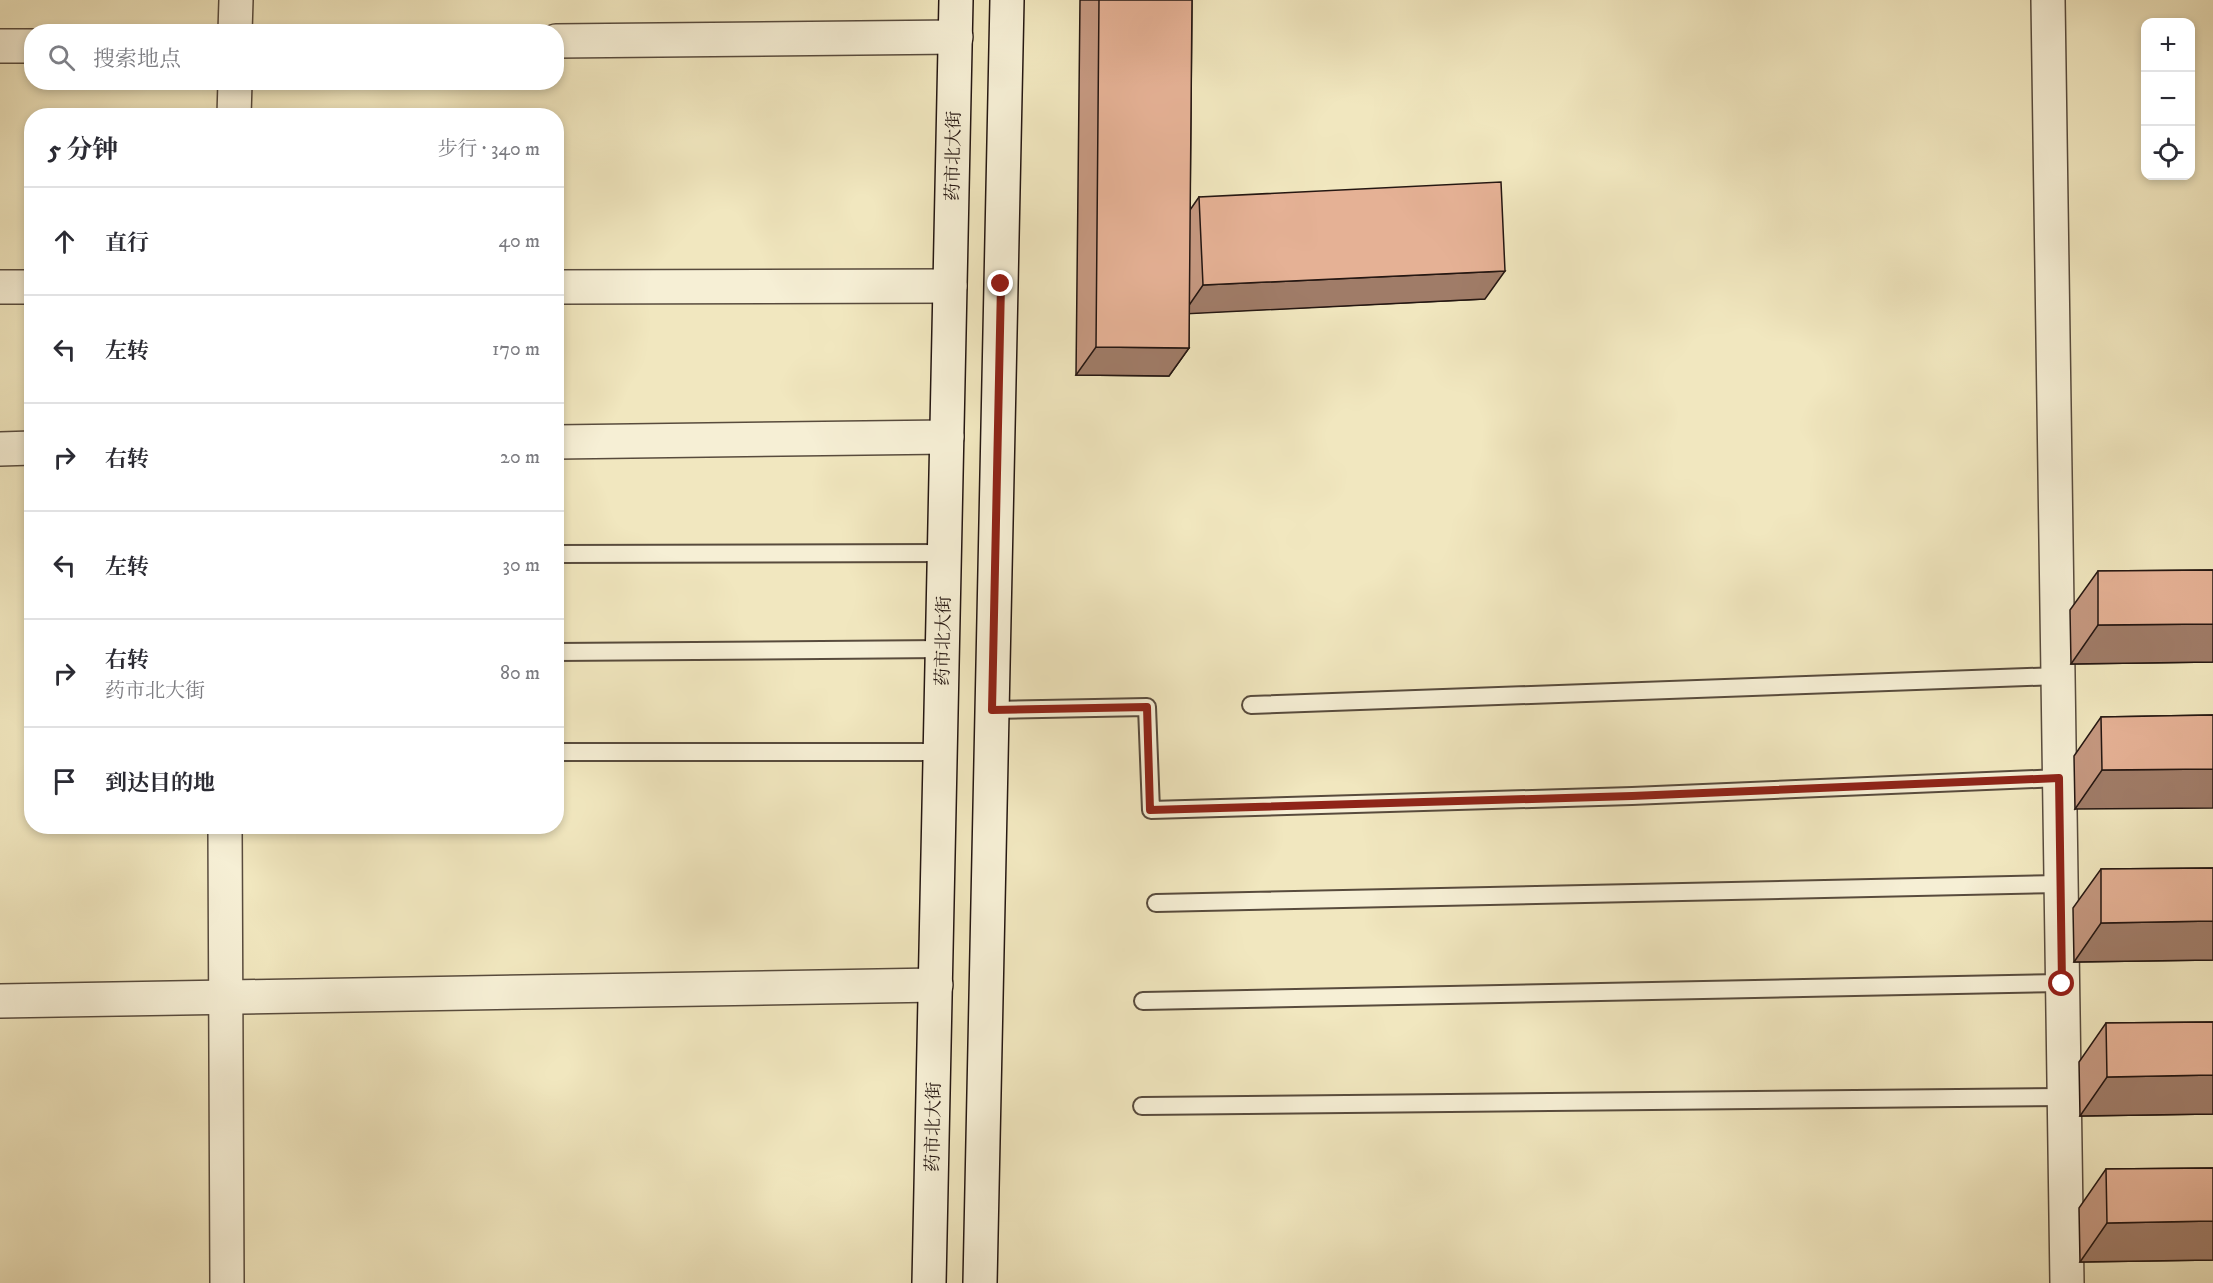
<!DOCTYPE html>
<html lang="zh">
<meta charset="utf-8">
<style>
body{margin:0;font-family:"IM FELL DW Pica","Noto Serif SC",serif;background:#f7f7f7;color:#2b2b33}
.controls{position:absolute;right:18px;top:18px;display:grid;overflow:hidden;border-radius:12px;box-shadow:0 3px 9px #0003}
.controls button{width:54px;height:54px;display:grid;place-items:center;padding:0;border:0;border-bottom:2px solid #e1e1e2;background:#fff;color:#2b2b33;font:30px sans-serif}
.stop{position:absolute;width:18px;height:18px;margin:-14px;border:4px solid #8f2418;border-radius:50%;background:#fff}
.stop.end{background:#8f2418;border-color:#fff;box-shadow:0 2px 6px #0008}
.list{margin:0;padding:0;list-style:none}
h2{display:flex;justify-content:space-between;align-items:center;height:78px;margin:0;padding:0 24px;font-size:26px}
h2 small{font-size:20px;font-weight:400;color:#7c7c81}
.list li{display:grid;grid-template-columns:39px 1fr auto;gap:18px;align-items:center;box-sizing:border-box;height:108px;padding:0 24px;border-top:2px solid #e1e1e2}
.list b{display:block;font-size:22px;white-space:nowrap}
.list p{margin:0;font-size:20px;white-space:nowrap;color:#7c7c81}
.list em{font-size:20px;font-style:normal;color:#7c7c81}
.icon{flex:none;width:33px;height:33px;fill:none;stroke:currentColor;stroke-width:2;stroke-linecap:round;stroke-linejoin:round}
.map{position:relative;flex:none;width:2213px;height:1283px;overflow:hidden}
.search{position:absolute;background:#fff;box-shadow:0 3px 9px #0003;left:24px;top:24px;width:540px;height:66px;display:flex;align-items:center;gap:15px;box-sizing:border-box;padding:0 21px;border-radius:24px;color:#7c7c81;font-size:22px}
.panel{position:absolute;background:#fff;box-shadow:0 3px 9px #0003;left:24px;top:108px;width:540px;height:726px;border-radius:24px}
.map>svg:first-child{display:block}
</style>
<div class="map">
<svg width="2213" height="1283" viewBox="0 0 2213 1283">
<rect width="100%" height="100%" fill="#f1e7bf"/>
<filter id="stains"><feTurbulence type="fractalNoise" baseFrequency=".00333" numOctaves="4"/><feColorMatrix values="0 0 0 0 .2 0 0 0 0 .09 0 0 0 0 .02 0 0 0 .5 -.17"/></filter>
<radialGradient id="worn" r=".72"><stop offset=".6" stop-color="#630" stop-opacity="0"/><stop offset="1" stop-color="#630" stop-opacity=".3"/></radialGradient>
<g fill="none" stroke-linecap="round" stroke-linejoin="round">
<defs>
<g id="lane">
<path d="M556 554 945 553"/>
<path d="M556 652 942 649"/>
<path d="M1251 705 2058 676"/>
<path d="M992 710 1147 707 1151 810 1632 796 2059 778"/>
<path d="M556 752H941"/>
<path d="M1156 903 2061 884"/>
<path d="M1143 1001 2062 983"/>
<path d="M1142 1106 2064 1097"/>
</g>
<g id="street">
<path d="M2048 0 2067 1283"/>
<path d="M235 32 236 0"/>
<path d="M556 41 956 37"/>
<path d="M0 46H32"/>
<path d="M234 116 235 82"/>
<path d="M0 287H32"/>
<path d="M556 287 950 286"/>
<path d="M556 442 947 437"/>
<path d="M0 449 32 448"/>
<path d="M225 826 227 1283"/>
<path d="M0 1001 936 985"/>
</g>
<g id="secondary">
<path d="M929 1283 956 0"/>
<path d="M980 1283 1007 0"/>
</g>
</defs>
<use href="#lane" stroke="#584b3d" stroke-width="20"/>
<use href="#street" stroke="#584b3d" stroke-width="36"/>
<use href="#secondary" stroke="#251712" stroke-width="36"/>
<use href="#lane" stroke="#f6efd5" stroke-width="16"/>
<use href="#street" stroke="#f6efd5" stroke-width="33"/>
<use href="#secondary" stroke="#f6efd5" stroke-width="33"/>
</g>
<g fill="#c59880" stroke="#251712" stroke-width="1.5">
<path d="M1080 0H1192L1190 210 1199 197 1485 299 1189 313V348L1169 376 1076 375Z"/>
<path d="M2213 570V662L2071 664 2070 610 2098 571Z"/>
<path d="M2213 715 2075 809 2074 756 2101 717Z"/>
<path d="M2213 868V960L2074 962 2073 908 2101 869Z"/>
<path d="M2213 1022V1114L2080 1116 2079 1062 2106 1023Z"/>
<path d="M2213 1168V1260L2080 1262 2079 1208 2106 1169Z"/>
</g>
<g fill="#a07c68" stroke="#251712" stroke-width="1.5">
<path d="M1505 271 1485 299 1183 314 1203 285Z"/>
<path d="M1096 347 1189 348 1169 376 1076 375Z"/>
<path d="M2213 624V662L2071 664 2098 625Z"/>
<path d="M2213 769V808L2075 809 2102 770Z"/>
<path d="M2213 921V960L2074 962 2101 923Z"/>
<path d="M2213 1075V1114L2080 1116 2107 1077Z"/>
<path d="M2213 1221V1260L2080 1262 2107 1223Z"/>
</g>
<g fill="#e5b195" stroke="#251712" stroke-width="1.5">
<path d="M1099 0H1192L1189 348 1096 347Z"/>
<path d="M1501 182 1505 271 1203 285 1199 197Z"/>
<path d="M2213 570V624L2098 625V571Z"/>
<path d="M2213 715V769L2102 770 2101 717Z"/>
<path d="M2213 868V921L2101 923V869Z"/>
<path d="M2213 1022V1075L2107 1077 2106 1023Z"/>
<path d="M2213 1168V1221L2107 1223 2106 1169Z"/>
</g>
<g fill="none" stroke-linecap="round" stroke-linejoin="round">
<path stroke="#8f2418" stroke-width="8" d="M1001 284 992 710 1147 707 1150 810 1632 796 2059 778 2062 984"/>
</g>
<g text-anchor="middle" stroke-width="4.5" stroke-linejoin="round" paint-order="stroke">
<g font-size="18" fill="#251712" stroke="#f6efd5">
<text transform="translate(953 156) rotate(-89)" y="6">药市北大街</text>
<text transform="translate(943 641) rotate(-89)" y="6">药市北大街</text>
<text transform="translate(933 1127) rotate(-89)" y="6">药市北大街</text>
</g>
</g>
<rect width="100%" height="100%" filter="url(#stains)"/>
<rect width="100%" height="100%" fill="url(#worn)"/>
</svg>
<div class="controls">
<button>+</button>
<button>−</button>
<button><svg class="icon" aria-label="locate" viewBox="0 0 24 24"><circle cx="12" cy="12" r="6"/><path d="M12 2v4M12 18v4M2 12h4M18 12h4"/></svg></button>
</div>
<div class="stop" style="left:2062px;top:984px"></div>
<div class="stop end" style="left:1001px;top:284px"></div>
<div class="search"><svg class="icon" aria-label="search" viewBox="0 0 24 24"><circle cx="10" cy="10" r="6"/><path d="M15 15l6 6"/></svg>搜索地点</div>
<section class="panel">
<h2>5 分钟<small>步行 · 340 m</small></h2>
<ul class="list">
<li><svg class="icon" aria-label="ahead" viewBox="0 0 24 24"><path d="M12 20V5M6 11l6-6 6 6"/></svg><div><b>直行</b></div><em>40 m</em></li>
<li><svg class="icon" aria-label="left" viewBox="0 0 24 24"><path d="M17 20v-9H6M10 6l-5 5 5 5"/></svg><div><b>左转</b></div><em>170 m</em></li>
<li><svg class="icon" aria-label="right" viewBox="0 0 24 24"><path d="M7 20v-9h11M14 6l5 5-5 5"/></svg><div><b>右转</b></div><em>20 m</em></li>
<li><svg class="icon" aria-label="left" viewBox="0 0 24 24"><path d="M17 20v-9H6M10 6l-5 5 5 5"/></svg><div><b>左转</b></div><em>30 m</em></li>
<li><svg class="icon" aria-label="right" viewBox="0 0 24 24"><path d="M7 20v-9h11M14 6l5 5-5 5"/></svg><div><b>右转</b><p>药市北大街</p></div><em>80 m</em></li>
<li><svg class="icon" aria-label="arrive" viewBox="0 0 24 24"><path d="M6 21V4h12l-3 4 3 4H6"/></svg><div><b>到达目的地</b></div></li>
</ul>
</section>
</div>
